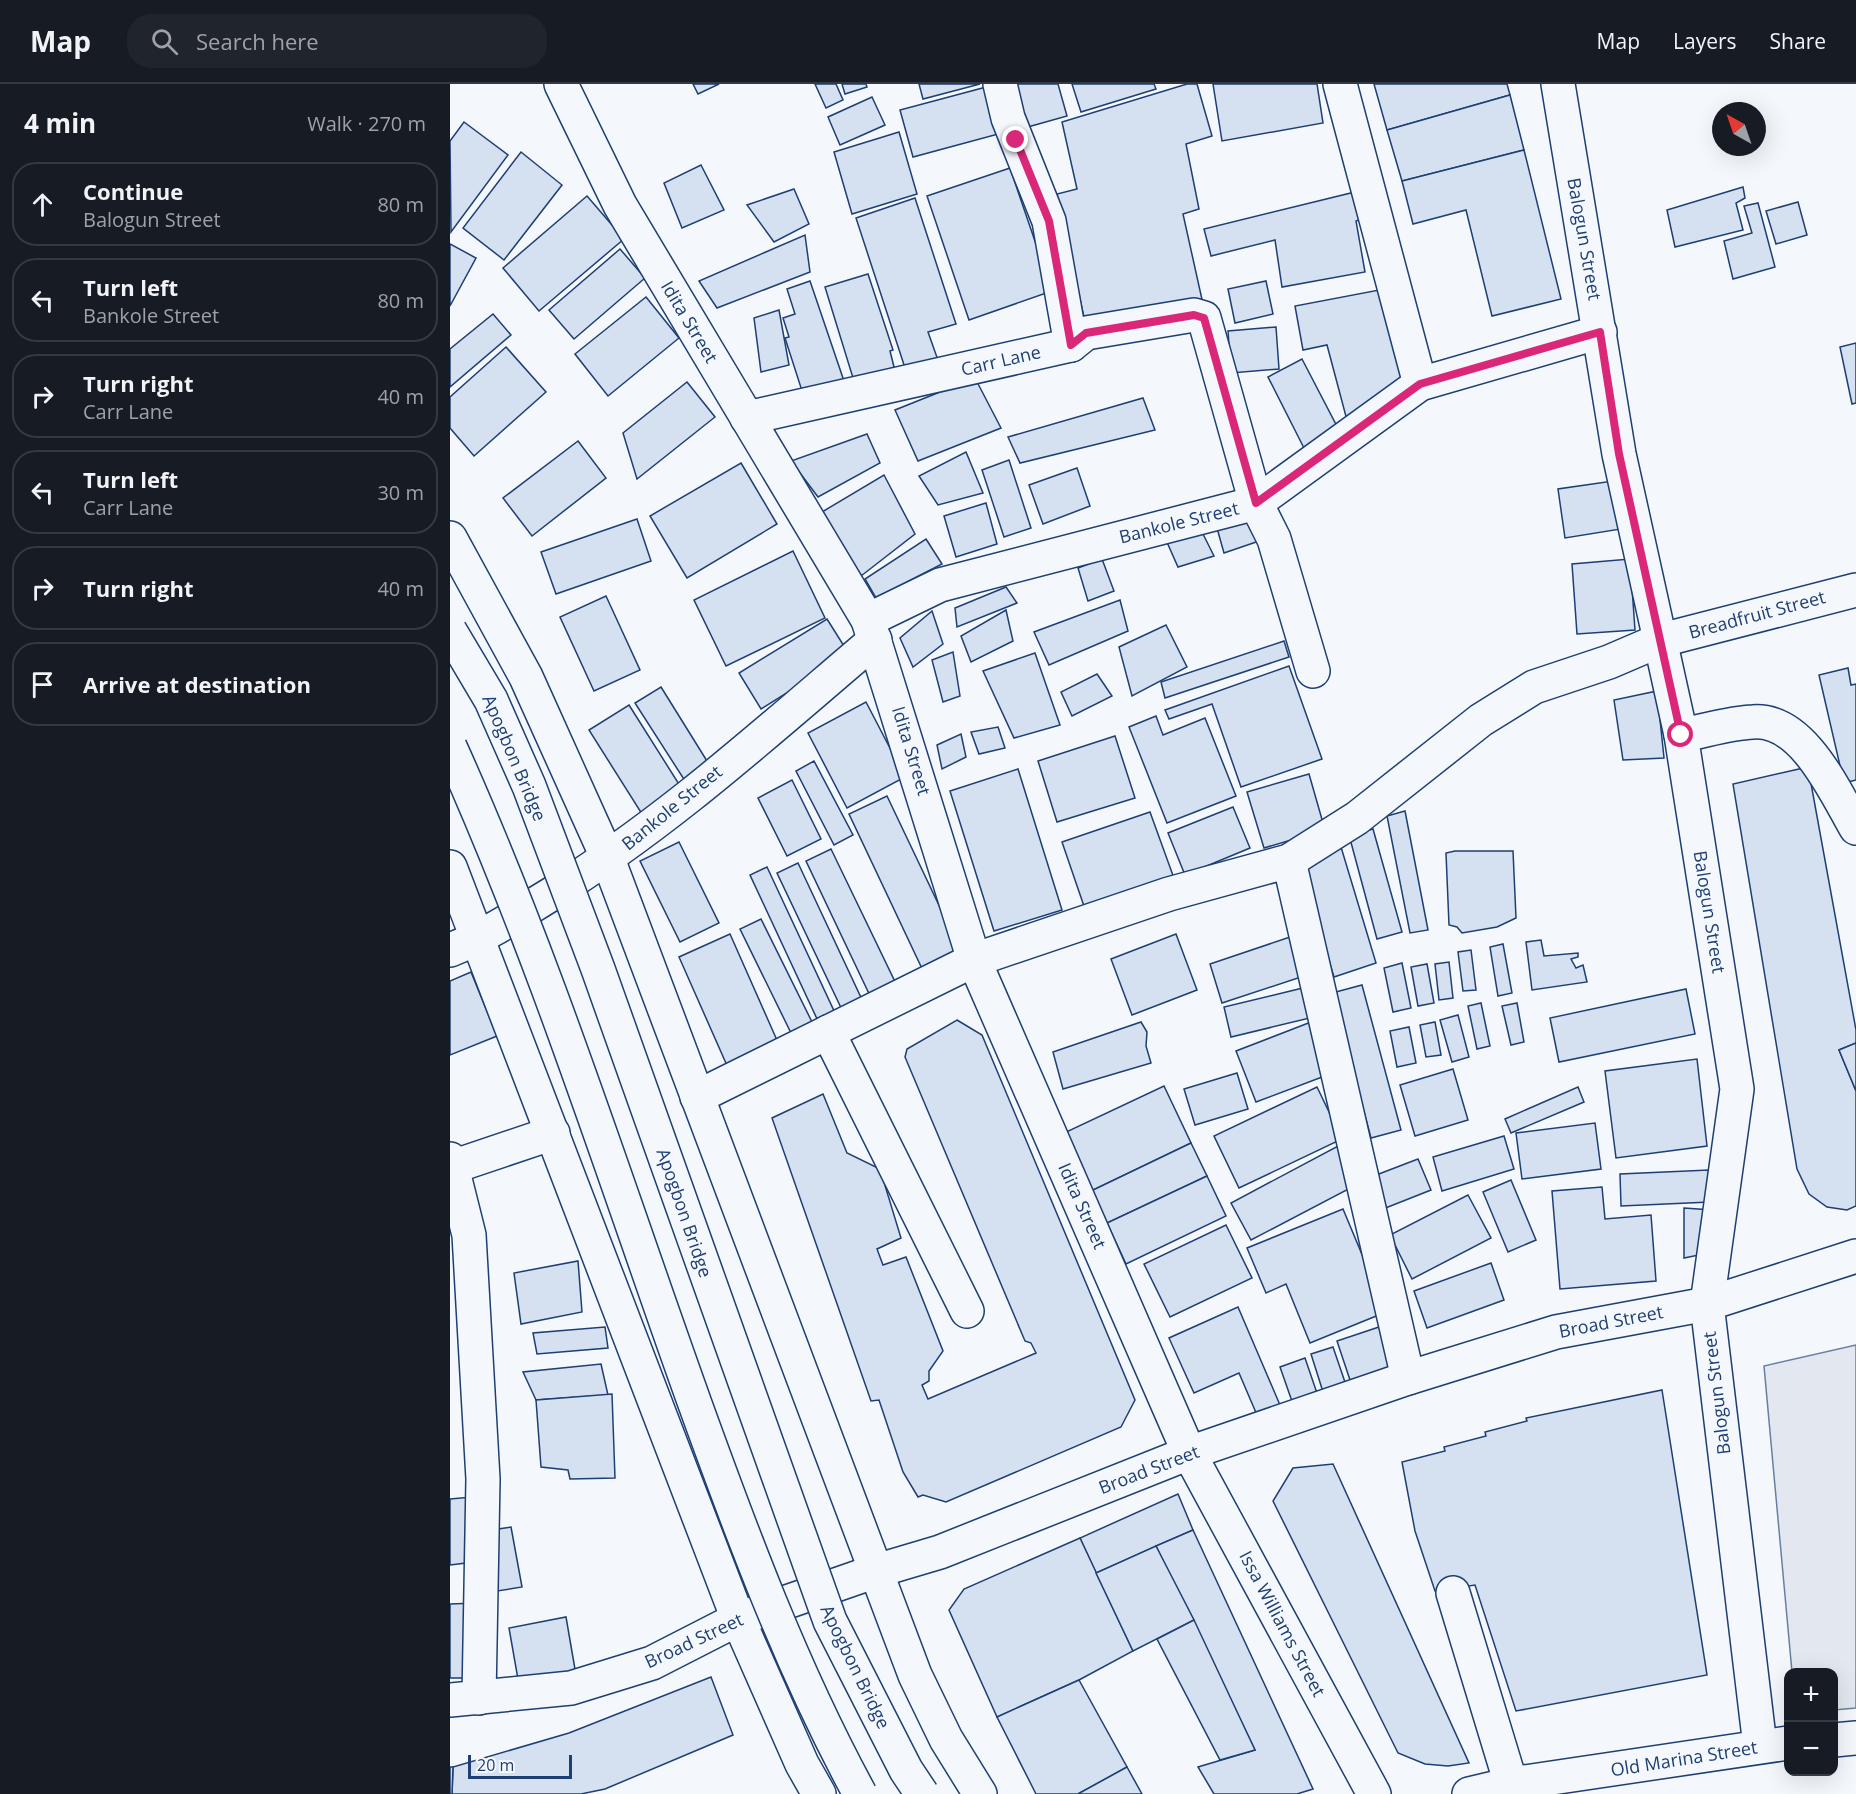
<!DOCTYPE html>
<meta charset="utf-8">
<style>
body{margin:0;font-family:"Open Sans",sans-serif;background:#20242c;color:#f1f3f6}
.controls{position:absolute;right:18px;bottom:18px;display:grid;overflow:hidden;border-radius:12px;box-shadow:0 6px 24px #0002}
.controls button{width:54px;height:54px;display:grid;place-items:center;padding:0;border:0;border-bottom:2px solid #363941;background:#171b24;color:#f1f3f6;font:30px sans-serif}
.compass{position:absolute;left:1262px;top:18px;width:54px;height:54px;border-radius:50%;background:#171b24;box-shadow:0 6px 24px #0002;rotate:320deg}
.scale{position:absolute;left:18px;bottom:15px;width:104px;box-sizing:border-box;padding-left:6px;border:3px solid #1d3f73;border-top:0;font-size:16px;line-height:21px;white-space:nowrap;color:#1d3f73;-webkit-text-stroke:4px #f4f7fb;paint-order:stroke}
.stop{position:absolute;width:18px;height:18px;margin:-14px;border:4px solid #db2777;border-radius:50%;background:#fff}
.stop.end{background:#db2777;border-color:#fff;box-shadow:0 2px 6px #0008}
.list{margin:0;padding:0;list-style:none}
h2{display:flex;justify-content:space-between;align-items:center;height:78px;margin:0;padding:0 24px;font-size:26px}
h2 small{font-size:20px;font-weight:400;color:#9ea1a6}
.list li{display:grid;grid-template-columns:39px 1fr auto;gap:18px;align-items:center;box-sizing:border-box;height:84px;margin:0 12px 12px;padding:0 12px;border:2px solid #363941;border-radius:24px}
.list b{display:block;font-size:22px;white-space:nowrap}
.list p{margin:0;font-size:20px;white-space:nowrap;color:#9ea1a6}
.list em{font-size:20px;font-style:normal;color:#9ea1a6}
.icon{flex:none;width:33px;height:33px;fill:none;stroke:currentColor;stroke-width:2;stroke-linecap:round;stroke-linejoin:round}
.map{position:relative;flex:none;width:1406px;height:1710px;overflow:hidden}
header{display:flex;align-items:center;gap:36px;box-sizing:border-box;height:84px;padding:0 30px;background:#171b24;border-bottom:2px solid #363941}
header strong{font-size:28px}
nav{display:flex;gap:33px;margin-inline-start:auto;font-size:21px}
.search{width:420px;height:54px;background:#20242c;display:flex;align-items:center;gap:15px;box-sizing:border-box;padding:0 21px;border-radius:24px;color:#9ea1a6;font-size:22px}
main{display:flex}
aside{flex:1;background:#171b24}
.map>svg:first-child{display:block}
</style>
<header>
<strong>Map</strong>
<div class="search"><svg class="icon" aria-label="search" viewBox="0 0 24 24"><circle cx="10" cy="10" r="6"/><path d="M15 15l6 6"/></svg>Search here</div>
<nav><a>Map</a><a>Layers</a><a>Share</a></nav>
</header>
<main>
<aside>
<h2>4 min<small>Walk · 270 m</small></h2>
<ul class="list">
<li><svg class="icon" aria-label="ahead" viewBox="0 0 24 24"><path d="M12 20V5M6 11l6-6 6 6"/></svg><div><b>Continue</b><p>Balogun Street</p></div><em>80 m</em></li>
<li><svg class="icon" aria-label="left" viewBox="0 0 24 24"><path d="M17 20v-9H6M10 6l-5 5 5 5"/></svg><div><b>Turn left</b><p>Bankole Street</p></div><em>80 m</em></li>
<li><svg class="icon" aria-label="right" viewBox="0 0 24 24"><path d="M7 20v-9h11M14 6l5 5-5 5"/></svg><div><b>Turn right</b><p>Carr Lane</p></div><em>40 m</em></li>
<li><svg class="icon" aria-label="left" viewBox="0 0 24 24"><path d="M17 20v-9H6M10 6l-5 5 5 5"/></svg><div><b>Turn left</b><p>Carr Lane</p></div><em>30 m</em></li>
<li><svg class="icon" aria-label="right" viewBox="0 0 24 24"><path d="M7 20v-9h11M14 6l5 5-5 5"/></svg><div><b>Turn right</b></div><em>40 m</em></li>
<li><svg class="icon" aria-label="arrive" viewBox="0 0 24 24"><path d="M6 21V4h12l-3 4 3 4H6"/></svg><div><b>Arrive at destination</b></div></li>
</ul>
</aside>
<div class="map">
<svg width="1406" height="1710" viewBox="0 0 1406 1710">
<rect width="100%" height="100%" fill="#f4f7fb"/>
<path fill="#e3e8f0" stroke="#687fa3" stroke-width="1.5" d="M1406 1261V1624L1384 1626V1588H1342L1314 1282Z"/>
<g fill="#d5e0f0" stroke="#1d3f73" stroke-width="1.5">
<path d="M243 0H269L248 10Z"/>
<path d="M365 0H386L393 16 376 24Z"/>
<path d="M392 0H416L417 3 395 10Z"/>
<path d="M469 0H530L473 15Z"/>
<path d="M555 0H608L617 32 567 46Z"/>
<path d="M622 0H704L706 5 631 28Z"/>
<path d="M737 0H747L762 52 736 60 749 125 733 130 753 220 637 247 607 110 627 105 612 38Z"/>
<path d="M763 0H867L873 39 772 57Z"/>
<path d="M924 0H1057L1060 11 937 46Z"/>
<path d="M540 2 552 49 463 73 450 26Z"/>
<path d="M1060 11 1074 66 952 97 937 46Z"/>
<path d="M422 13 435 41 390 61 378 33Z"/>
<path d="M14 38 58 71 1 148 0 57Z"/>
<path d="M449 48 467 110 402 130 384 68Z"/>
<path d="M1074 66 1111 215 1042 232 1016 126 963 140 952 97Z"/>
<path d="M71 68 112 101 54 176 13 144Z"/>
<path d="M251 81 274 126 232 144 214 99Z"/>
<path d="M560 84 602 207 519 236 477 112Z"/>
<path d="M1293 103 1295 114 1286 119 1293 146 1225 163 1217 126Z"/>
<path d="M344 105 359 140 324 158 297 121Z"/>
<path d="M905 108 912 135 906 137 915 188 832 203 825 156 761 172 754 145Z"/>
<path d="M137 112 174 155 89 227 53 184Z"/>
<path d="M465 114 506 240 478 248 489 279 457 290 406 134Z"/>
<path d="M1348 118 1357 151 1326 160 1316 127Z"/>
<path d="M1308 119 1325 183 1283 195 1274 157 1302 149 1294 122Z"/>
<path d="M355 151 360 188 267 224 249 197Z"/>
<path d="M0 160 26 174 0 222Z"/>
<path d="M170 165 195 194 124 255 99 226Z"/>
<path d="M418 190 443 266 440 267 448 299 407 307 375 203Z"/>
<path d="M360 197 396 303 353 310 335 254 339 253 333 234 345 230 337 205Z"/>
<path d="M816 197 823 230 785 239 778 205Z"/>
<path d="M929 206 954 298 898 340 877 261 853 266 845 222Z"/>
<path d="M196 213 229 254 158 312 125 270Z"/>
<path d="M329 226 339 281 311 288 304 234Z"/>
<path d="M43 230 61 251 0 303V265Z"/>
<path d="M826 243 829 285 781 289 778 247Z"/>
<path d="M1406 259V319L1402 320 1390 263Z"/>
<path d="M56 263 96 308 24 372 0 344V313Z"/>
<path d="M852 275 892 352 857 370 818 293Z"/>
<path d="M525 294 551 344 468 377 445 326Z"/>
<path d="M237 298 265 333 187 395 173 349Z"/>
<path d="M693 314 705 346 570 379 558 353Z"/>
<path d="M417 350 430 379 368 413 341 377Z"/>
<path d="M128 357 156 394 82 452 53 414Z"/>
<path d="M516 368 533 409 488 421 469 392Z"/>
<path d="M559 376 581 444 554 453 532 386Z"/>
<path d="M291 379 327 440 237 494 200 432Z"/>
<path d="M627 384 640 422 593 440 579 401Z"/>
<path d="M434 391 465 450 411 492 372 428Z"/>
<path d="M1163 397 1171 445 1115 454 1108 405Z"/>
<path d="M536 419 547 460 506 473 494 432Z"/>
<path d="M805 428 815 455 774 469 765 437Z"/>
<path d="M187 435 201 477 106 510 91 468Z"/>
<path d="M751 446 764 472 728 483 716 456Z"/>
<path d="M476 455 492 480 426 514 415 495Z"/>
<path d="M343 467 375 534 276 582 244 516Z"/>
<path d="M652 475 664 507 638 517 628 484Z"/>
<path d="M1180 475 1185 546 1127 550 1122 480Z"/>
<path d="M556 503 567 519 507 543 505 524Z"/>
<path d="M156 512 190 586 144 607 110 533Z"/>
<path d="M670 516 678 547 599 581 584 548Z"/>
<path d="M556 526 563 557 521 578 511 552Z"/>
<path d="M482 527 493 560 463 583 450 554Z"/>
<path d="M377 535 399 570 311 625 289 589Z"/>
<path d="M716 541 737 583 682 612 669 563Z"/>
<path d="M834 557 839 573 715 614 711 598Z"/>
<path d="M503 568 510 612 493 618 482 576Z"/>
<path d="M585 569 610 641 564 654 533 587Z"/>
<path d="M839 582 872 675 791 703 762 620 719 635 715 626Z"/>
<path d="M1398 584 1401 601 1406 600V696L1394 699 1369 591Z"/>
<path d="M647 590 662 612 622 632 611 608Z"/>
<path d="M211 603 257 677 237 700 185 619Z"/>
<path d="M1207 607 1214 674 1173 676 1164 616Z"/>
<path d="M416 618 455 693 397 724 358 649Z"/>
<path d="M179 621 232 705 192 730 139 646Z"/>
<path d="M706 632 713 651 755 634 786 712 717 739 679 643Z"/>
<path d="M548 643 555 664 529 670 521 648Z"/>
<path d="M511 650 516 673 492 685 487 661Z"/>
<path d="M665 652 685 714 607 738 588 677Z"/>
<path d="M364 677 403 751 384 761 346 687Z"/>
<path d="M1358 683 1406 946V959L1389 966 1406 1007V1122L1397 1126 1377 1123 1359 1110 1347 1085 1283 700Z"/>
<path d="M568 685 612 826 544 847 500 707Z"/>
<path d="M859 690 875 746 814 764 797 708Z"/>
<path d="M342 696 371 755 337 772 308 714Z"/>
<path d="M437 712 514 874 476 893 399 730Z"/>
<path d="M783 723 800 764 735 791 718 749Z"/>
<path d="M955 727 978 846 960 849 937 732Z"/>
<path d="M700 728 725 797 636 828 612 758Z"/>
<path d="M923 745 952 848 927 855 899 751Z"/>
<path d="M229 758 269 839 230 858 190 777Z"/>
<path d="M891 763 926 879 884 893 848 777Z"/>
<path d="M381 765 449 906 423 918 356 777Z"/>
<path d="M1005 767H1063L1066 834 1047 843 1012 849 1007 843 999 841 996 769Z"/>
<path d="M348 779 414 920 394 930 327 789Z"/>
<path d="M317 783 385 929 368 937 300 791Z"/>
<path d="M311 835 363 940 342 951 290 845Z"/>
<path d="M280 850 330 963 279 986 229 873Z"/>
<path d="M726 850 747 906 682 931 661 875Z"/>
<path d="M846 851 860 890 772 919 760 880Z"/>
<path d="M1091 856 1094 872 1128 869V873L1121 875 1126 884 1133 881 1137 898 1082 906 1076 858Z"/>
<path d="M1053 860 1062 909 1048 912 1040 863Z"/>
<path d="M1021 866 1026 906 1013 907 1008 868Z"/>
<path d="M999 878 1003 914 989 916 985 880Z"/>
<path d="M952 879 961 924 943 928 934 884Z"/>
<path d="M977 880 984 919 968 922 961 883Z"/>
<path d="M21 888 47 952 0 971V897Z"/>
<path d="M912 901 951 1046 921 1054 882 909Z"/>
<path d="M857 903 864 933 781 953 774 923Z"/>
<path d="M1236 905 1245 950 1109 978 1100 934Z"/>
<path d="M1031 919 1040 962 1027 965 1018 922Z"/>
<path d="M1067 919 1074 958 1061 961 1052 922Z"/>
<path d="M1008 931 1019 973 1002 978 990 936Z"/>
<path d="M507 936 532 951 685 1316 671 1343 496 1418 473 1411 468 1413 453 1388 429 1316 421 1317 322 1034 373 1010 397 1069 430 1085 451 1154 427 1165 433 1181 456 1173 493 1267 479 1287V1297L472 1301 478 1315 586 1269 581 1259 575 1257 455 973 457 965Z"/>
<path d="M691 938 697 948 696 962 701 979 613 1005 603 968Z"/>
<path d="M861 938 880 990 806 1018 786 967Z"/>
<path d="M985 938 991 971 976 973 970 941Z"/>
<path d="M959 943 966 979 947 983 940 947Z"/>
<path d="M1406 959V1007L1389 966Z"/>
<path d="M1247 975 1257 1062 1166 1074 1155 987Z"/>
<path d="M1003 985 1018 1036 965 1052 950 1001Z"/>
<path d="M787 989 798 1025 745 1041 734 1005Z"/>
<path d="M714 1002 741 1059 641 1107 614 1049Z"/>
<path d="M867 1003 892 1055 789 1104 764 1052Z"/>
<path d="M1128 1003 1134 1018 1061 1049 1055 1035Z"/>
<path d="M1145 1039 1151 1085 1072 1095 1066 1049Z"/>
<path d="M1054 1052 1064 1085 992 1107 983 1073Z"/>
<path d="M741 1059 757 1092 657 1139 641 1107Z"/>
<path d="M890 1061 910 1099 801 1156 781 1119Z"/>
<path d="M968 1075 981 1106 933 1125 921 1093Z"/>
<path d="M1259 1086 1260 1118 1171 1122 1170 1090Z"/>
<path d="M757 1092 776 1132 676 1180 657 1139Z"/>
<path d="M1061 1096 1086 1156 1058 1168 1033 1108Z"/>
<path d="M1152 1103 1155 1135 1201 1131 1206 1197 1110 1205 1102 1107Z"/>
<path d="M1018 1111 1041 1154 962 1195 940 1151Z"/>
<path d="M1234 1124 1262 1126 1259 1169 1234 1174Z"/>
<path d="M893 1125 936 1228 860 1259 836 1200 816 1209 797 1164Z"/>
<path d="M776 1141 802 1194 720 1233 694 1180Z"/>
<path d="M128 1177 132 1228 71 1240 64 1189Z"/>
<path d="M1041 1179 1054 1216 977 1244 964 1207Z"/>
<path d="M788 1223 830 1321 807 1331 789 1289 744 1309 719 1254Z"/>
<path d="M155 1243 158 1264 87 1270 83 1249Z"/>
<path d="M929 1243 943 1288 902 1302 887 1257Z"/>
<path d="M883 1263 897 1304 874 1311 861 1270Z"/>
<path d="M855 1274 869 1315 844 1323 830 1283Z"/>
<path d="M151 1280 158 1311 86 1316 73 1288Z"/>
<path d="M1212 1306 1257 1591 1066 1627 1025 1501 985 1507 965 1447 952 1378 995 1367 994 1363 1036 1352 1035 1348 1077 1337 1076 1334Z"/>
<path d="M162 1310 165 1394 120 1395 118 1386 91 1383 86 1316Z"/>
<path d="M883 1380 1019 1679 998 1682 975 1680 948 1669 823 1417 843 1384Z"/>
<path d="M728 1410 743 1446 646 1489 630 1454Z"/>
<path d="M22 1413 24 1478 0 1481V1415Z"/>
<path d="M61 1443 72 1503 41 1508 35 1447Z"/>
<path d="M743 1446 863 1705 847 1710H764L748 1683 805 1666 706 1462Z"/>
<path d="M630 1454 683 1567 629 1596 547 1633 499 1526 514 1505Z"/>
<path d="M706 1462 744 1536 683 1567 646 1489Z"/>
<path d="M26 1519 25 1594H0V1520Z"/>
<path d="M116 1533 126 1591 69 1601 59 1544Z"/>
<path d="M744 1536 805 1666 770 1676 707 1555Z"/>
<path d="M261 1593 283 1651 155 1705 131 1710H2L3 1683 119 1649Z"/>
<path d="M629 1596 677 1683 628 1710H586L547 1633Z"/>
<path d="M0 1683H3L2 1710H0Z"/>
<path d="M677 1683 692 1710H628Z"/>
</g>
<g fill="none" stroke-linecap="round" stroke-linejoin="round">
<defs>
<g id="minor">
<path d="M111 0 170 121 418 536 524 876 739 1369"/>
<path d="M550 0 558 34 599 137 621 261"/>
<path d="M890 0 970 300"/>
<path d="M297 334 621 261 636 249 744 231 754 234 806 419 824 455 863 587"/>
<path d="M418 536 490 501 806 419 970 300 1150 248"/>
<path d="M1231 651C1255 647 1279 639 1303 638 1353 634 1385 708 1406 744"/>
<path d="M839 777 958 1294"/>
<path d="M0 866C36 852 67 831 100 811 217 739 320 645 425 556"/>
<path d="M378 948 517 1227"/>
<path d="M247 1013 524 876 719 810 839 777 907 734 1031 636 1084 603 1159 578 1208 557 1406 506"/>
<path d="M0 1075 19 1151 33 1395 29 1614"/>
<path d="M2 1083 103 1049"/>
<path d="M1003 1509 1061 1700"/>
</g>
<g id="major">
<path d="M1108 0 1169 370 1231 651 1287 1005 1257 1220 1310 1662"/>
<path d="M0 454 76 593 158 775 465 1591 496 1655 530 1710"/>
<path d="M0 783 288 1535 352 1680 369 1710"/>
<path d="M739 1369 924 1710"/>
<path d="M0 1616 121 1604 202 1579 288 1535 426 1487 490 1468 739 1369 958 1294 1106 1248 1257 1220 1406 1172"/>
<path d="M1384 1656 1406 1654"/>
<path d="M1019 1710 1061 1700 1338 1659"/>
</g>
</defs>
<use href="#minor" stroke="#1d3f73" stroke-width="36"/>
<use href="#major" stroke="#1d3f73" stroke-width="36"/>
<use href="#minor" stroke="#f4f7fb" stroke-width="33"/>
<use href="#major" stroke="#f4f7fb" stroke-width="33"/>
<defs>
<g id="highway-bridge">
<path d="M0 547 41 616 79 702 148 885 380 1537 456 1686 472 1710"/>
<path d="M0 663C96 876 166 1100 245 1320 293 1453 342 1585 410 1710"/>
</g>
</defs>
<use href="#highway-bridge" stroke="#1d3f73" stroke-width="36" stroke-linecap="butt"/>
<use href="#highway-bridge" stroke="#f4f7fb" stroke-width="33"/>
</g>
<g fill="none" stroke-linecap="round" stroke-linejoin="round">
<path stroke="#db2777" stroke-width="8" d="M566 56 599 137 621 261 636 249 744 231 754 234 806 419 970 300 1150 248 1169 370 1231 651"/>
</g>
<g text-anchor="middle" stroke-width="4.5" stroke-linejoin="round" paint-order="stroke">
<g font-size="18" fill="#1d3f73" stroke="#f4f7fb">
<text transform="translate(1134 155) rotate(80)" y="6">Balogun Street</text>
<text transform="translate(239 238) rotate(59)" y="6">Idita Street</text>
<text transform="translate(551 277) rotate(-13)" y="6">Carr Lane</text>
<text transform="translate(729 439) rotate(-14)" y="6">Bankole Street</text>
<text transform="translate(1307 531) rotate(-15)" y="6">Breadfruit Street</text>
<text transform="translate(461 667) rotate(73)" y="6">Idita Street</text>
<text transform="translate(64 674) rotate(67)" y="6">Apogbon Bridge</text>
<text transform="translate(222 724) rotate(-39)" y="6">Bankole Street</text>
<text transform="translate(1259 828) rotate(81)" y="6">Balogun Street</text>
<text transform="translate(632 1122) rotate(66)" y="6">Idita Street</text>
<text transform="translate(234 1129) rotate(71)" y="6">Apogbon Bridge</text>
<text transform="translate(1161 1238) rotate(-11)" y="6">Broad Street</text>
<text transform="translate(1267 1309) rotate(-97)" y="6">Balogun Street</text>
<text transform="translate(699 1386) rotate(-21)" y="6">Broad Street</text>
<text transform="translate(832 1540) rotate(62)" y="6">Issa Williams Street</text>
<text transform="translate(244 1557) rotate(-25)" y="6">Broad Street</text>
<text transform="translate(405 1583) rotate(64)" y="6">Apogbon Bridge</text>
<text transform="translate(1234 1675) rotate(-9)" y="6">Old Marina Street</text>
</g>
</g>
</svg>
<div class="controls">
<button>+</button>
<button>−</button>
</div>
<svg class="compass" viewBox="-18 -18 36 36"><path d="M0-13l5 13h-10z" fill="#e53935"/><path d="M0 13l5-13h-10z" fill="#9ea1a6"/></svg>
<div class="scale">20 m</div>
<div class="stop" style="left:1231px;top:651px"></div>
<div class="stop end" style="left:566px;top:56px"></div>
</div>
</main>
